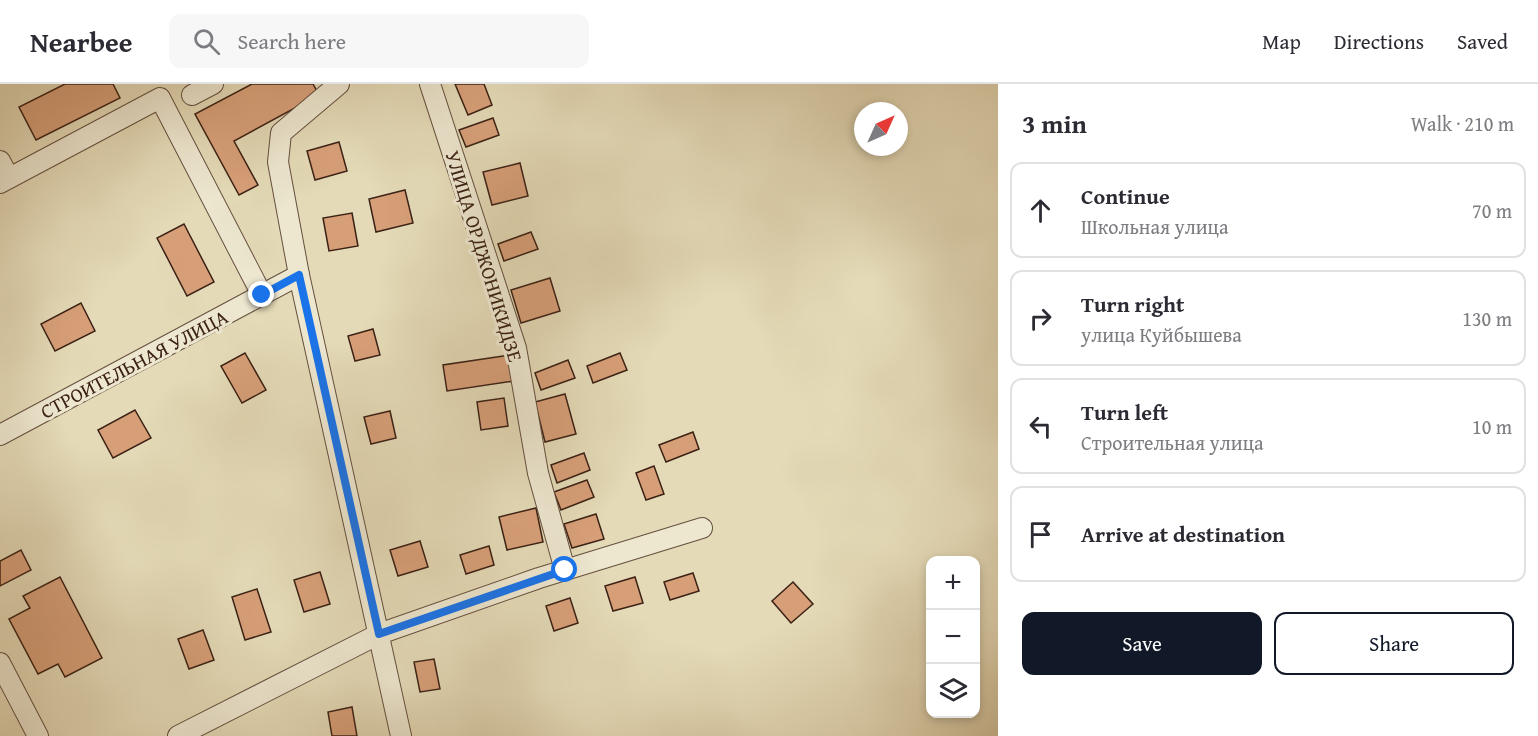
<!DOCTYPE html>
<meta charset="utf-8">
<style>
body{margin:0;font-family:"Gentium Book Plus",serif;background:#f7f7f7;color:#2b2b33}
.controls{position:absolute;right:18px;bottom:18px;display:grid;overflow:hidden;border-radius:12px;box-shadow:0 3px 9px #0003}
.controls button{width:54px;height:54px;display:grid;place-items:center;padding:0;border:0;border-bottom:2px solid #e1e1e2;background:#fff;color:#2b2b33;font:30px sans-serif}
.compass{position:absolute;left:854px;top:18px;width:54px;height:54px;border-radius:50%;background:#fff;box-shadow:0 3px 9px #0003;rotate:45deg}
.stop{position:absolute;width:18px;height:18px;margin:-14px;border:4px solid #1a73e8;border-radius:50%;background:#fff}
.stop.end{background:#1a73e8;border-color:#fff;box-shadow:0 2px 6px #0008}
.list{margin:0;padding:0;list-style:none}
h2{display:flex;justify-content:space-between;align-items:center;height:78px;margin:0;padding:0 24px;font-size:26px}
h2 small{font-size:20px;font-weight:400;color:#7c7c81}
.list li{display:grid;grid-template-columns:39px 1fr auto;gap:18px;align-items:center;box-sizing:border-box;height:96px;margin:0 12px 12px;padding:0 12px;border:2px solid #e1e1e2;border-radius:12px}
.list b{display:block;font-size:22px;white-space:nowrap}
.list p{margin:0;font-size:20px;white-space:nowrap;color:#7c7c81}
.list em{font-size:20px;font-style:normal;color:#7c7c81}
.actions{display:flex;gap:12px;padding:18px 24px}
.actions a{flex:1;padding:14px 0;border:2px solid #111827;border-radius:12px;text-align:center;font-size:21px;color:#111827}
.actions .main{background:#111827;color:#fff}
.icon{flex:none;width:33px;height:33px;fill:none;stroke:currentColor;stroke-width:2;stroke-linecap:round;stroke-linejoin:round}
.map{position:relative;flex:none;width:998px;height:652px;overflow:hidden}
header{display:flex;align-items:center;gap:36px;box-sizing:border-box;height:84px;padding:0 30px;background:#fff;border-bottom:2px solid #e1e1e2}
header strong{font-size:28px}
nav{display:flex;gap:33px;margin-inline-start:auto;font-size:21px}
.search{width:420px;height:54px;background:#f7f7f7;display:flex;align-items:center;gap:15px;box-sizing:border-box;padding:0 21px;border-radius:12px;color:#7c7c81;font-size:22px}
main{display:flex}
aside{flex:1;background:#fff}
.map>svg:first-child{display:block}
</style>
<header>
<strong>Nearbee</strong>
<div class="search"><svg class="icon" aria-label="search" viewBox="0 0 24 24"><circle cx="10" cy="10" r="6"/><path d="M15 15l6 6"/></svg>Search here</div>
<nav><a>Map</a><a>Directions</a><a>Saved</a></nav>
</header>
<main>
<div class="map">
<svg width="998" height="652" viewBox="0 0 998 652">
<rect width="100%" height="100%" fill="#e4dab7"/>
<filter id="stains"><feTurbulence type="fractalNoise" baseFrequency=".00333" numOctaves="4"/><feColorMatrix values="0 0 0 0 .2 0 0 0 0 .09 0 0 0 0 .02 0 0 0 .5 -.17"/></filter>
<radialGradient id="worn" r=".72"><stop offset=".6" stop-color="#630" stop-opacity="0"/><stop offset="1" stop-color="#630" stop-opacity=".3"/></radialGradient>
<g fill="#d79f78" stroke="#3b2115" stroke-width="1.5">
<path d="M65 0H113L120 14 36 56 19 23Z"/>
<path d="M252 0H313L319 11 234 57 258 101 239 111 195 30Z"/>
<path d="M455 0H484L492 21 468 31Z"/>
<path d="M493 34 499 51 466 63 459 46Z"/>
<path d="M339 58 347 87 315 96 307 67Z"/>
<path d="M520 79 528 112 492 121 483 88Z"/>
<path d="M405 106 413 139 376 148 369 115Z"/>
<path d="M352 129 358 162 329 167 323 134Z"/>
<path d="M184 140 214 198 187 212 157 154Z"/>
<path d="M531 148 538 165 504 177 498 160Z"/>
<path d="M550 194 560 227 521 239 511 206Z"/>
<path d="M81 219 95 247 55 267 41 240Z"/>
<path d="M373 245 380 271 355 277 348 252Z"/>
<path d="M245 269 266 306 242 319 221 282Z"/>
<path d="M620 269 627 286 593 299 587 282Z"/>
<path d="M510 271 514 297 447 307 443 281Z"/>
<path d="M568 276 575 294 541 306 535 289Z"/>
<path d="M565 310 576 350 545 358 535 318Z"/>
<path d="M504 314 508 342 481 346 477 318Z"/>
<path d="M135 326 151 354 113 374 98 346Z"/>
<path d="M390 327 396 354 371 360 364 333Z"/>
<path d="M693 348 699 365 666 378 659 361Z"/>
<path d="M584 369 590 386 557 399 551 381Z"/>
<path d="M654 382 664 410 646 416 636 389Z"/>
<path d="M587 396 594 413 561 426 554 408Z"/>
<path d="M536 424 543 458 507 466 499 433Z"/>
<path d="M596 430 604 455 572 464 564 440Z"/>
<path d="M420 457 428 483 398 492 390 466Z"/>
<path d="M489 462 494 481 466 490 460 471Z"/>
<path d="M21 466 31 486 0 502V477Z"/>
<path d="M320 488 330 520 304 528 294 496Z"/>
<path d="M693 489 699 507 670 516 664 498Z"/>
<path d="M60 493 102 574 65 593 58 580 38 590 9 535 30 524 23 512Z"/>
<path d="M635 493 643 519 613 527 605 502Z"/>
<path d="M793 498 813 520 791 539 772 517Z"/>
<path d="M257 505 271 548 245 556 232 513Z"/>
<path d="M570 514 578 539 554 547 546 522Z"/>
<path d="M203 546 214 576 189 585 178 555Z"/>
<path d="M434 575 440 605 420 608 414 578Z"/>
<path d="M352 623 357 652H332L328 628Z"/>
</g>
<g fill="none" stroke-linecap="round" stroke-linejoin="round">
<defs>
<g id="minor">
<path d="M339 0 281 49 278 78 299 191 401 652"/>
<path d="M430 0 516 264 538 389 565 486"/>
<path d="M192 11 213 0"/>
<path d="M0 77 9 94"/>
<path d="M0 99 160 14 262 211"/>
<path d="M0 351 299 191"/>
<path d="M0 579 38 652"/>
<path d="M178 652 379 550 539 494 702 444"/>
</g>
</defs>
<use href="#minor" stroke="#654f3e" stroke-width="22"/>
<use href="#minor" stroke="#ede7d0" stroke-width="20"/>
</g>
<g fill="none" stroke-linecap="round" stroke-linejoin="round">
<path stroke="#1a73e8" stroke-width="8" d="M262 211 299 191 379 550 565 486"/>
</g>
<g text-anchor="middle" stroke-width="6" stroke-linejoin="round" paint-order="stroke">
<g font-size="20" fill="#3b2115" stroke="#ede7d0">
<text transform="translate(484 172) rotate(73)" y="7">УЛИЦА ОРДЖОНИКИДЗЕ</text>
<text transform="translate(134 280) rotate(-28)" y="7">СТРОИТЕЛЬНАЯ УЛИЦА</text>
</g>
</g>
<rect width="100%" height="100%" filter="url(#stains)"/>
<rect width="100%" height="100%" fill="url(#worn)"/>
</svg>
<div class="controls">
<button>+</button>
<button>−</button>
<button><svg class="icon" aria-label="layers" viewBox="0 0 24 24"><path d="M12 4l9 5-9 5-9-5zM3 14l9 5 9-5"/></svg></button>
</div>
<svg class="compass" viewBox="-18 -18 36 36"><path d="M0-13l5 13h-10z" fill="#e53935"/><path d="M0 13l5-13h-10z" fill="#7c7c81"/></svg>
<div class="stop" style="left:565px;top:486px"></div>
<div class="stop end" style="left:262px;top:211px"></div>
</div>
<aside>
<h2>3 min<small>Walk · 210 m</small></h2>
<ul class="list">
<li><svg class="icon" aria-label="ahead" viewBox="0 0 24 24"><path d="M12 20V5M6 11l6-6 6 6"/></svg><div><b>Continue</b><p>Школьная улица</p></div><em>70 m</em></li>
<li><svg class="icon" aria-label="right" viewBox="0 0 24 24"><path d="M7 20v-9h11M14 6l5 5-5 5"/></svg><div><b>Turn right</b><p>улица Куйбышева</p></div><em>130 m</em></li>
<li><svg class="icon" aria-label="left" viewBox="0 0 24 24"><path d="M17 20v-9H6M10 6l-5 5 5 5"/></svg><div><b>Turn left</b><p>Строительная улица</p></div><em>10 m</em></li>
<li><svg class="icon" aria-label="arrive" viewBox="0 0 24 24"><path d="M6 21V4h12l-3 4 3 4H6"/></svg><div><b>Arrive at destination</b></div></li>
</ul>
<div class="actions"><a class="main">Save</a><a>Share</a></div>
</aside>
</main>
